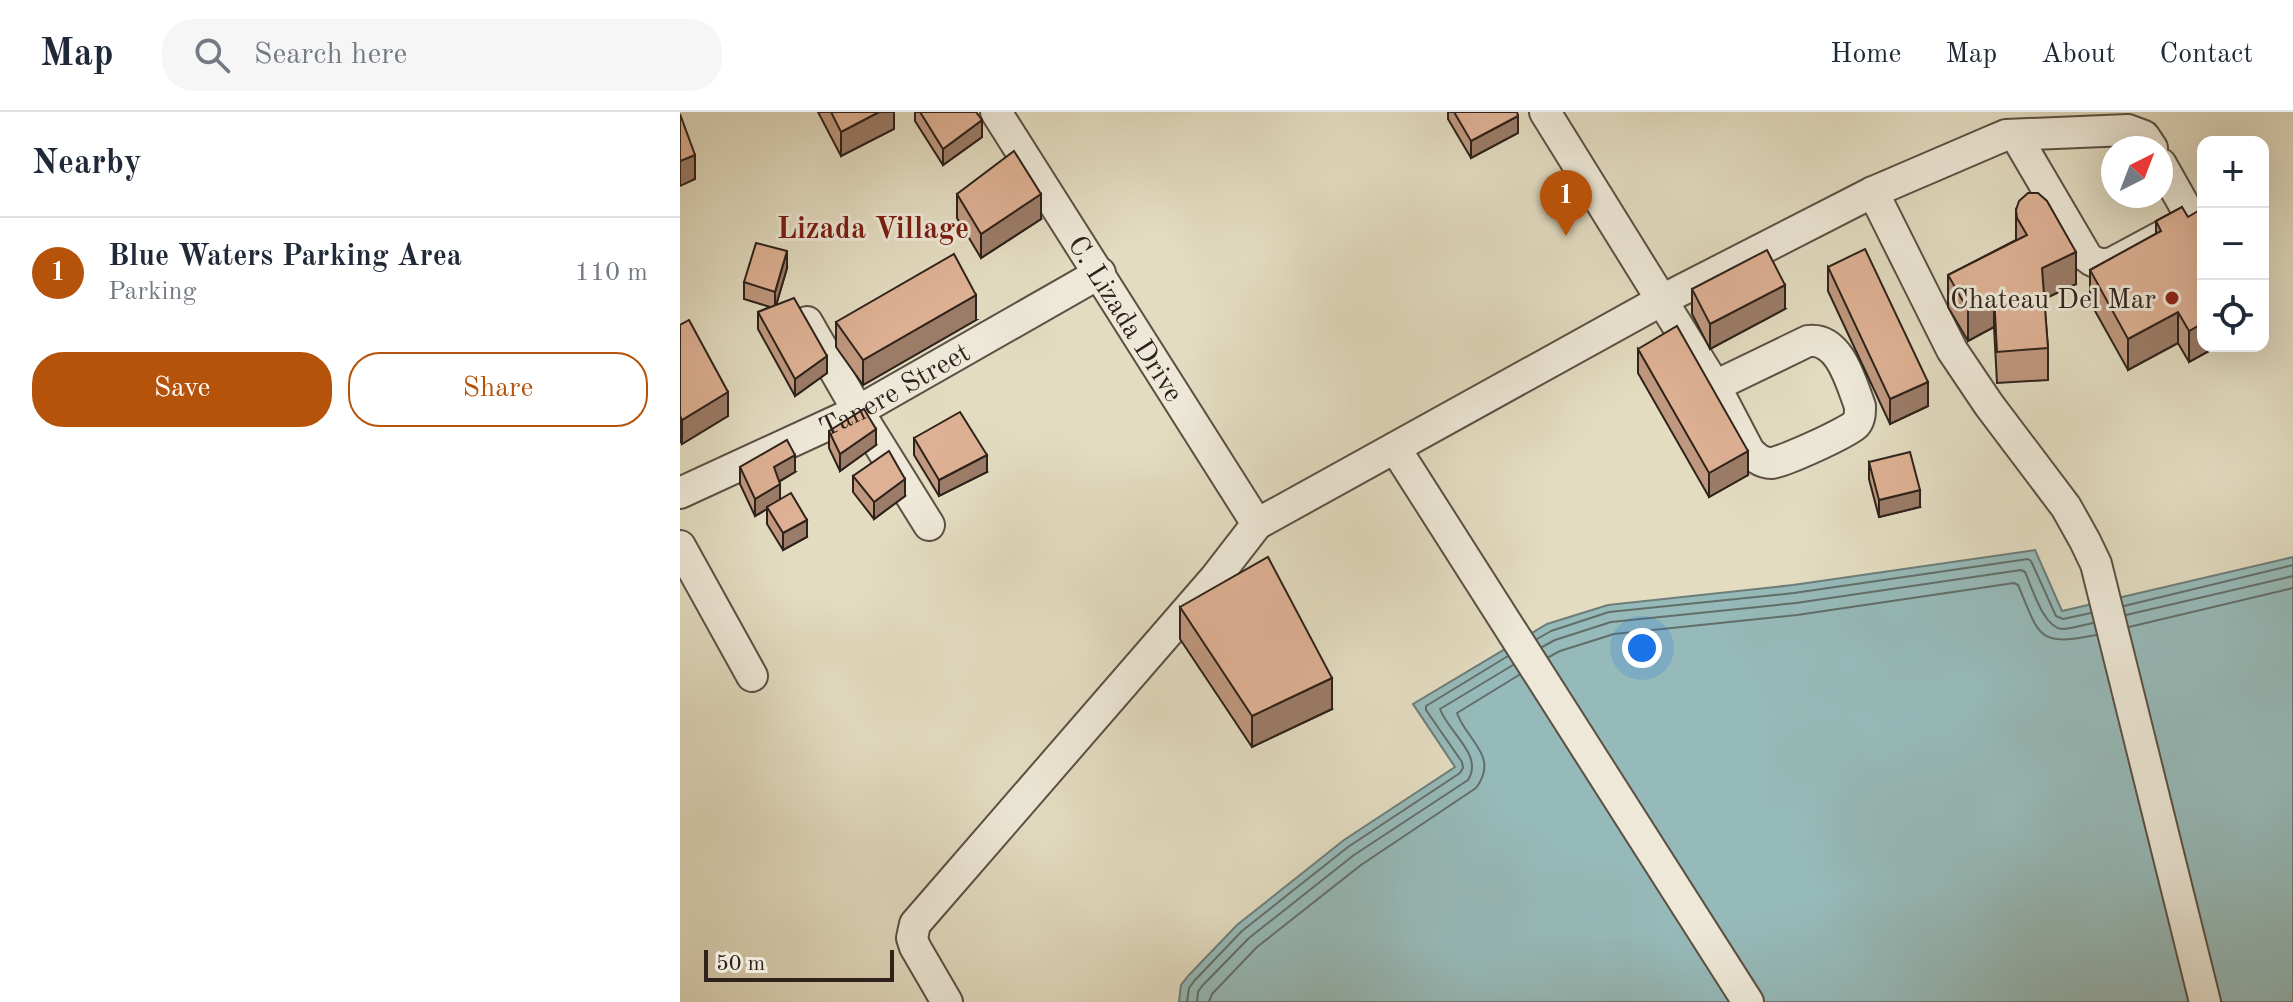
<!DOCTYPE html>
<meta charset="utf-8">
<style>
body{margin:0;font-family:"Old Standard TT",serif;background:#f6f6f7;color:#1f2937}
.controls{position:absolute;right:24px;top:24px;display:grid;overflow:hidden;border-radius:16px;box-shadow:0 8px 32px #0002}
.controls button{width:72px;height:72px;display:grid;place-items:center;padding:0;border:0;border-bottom:2px solid #e0e1e3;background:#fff;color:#1f2937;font:40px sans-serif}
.compass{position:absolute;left:1421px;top:24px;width:72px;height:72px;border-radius:50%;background:#fff;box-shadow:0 8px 32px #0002;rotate:42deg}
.scale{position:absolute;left:24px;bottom:20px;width:190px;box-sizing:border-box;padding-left:8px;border:4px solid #2e221b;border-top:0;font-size:22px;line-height:28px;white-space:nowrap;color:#2e221b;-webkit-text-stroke:6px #ede8d7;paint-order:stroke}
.you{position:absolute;left:962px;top:536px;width:28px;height:28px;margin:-20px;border:6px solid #fff;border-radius:50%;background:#1a73e8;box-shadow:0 0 0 12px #1a73e833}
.badge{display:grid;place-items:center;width:52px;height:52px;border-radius:50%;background:#b45309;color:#fff;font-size:26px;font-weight:700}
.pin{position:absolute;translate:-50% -66px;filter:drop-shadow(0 2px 4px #0008)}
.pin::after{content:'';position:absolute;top:42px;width:28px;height:24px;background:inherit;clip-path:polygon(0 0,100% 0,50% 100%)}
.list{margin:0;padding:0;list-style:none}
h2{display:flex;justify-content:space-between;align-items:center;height:104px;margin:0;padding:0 32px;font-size:34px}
h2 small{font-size:26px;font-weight:400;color:#747a83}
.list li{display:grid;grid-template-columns:52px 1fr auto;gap:24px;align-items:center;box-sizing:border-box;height:112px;padding:0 32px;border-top:2px solid #e0e1e3}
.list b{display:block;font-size:30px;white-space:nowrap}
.list p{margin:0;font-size:26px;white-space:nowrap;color:#747a83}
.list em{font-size:26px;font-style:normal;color:#747a83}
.actions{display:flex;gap:16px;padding:24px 32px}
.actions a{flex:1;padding:18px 0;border:2px solid #b45309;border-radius:32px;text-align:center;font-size:28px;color:#b45309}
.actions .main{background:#b45309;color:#fff}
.icon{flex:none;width:44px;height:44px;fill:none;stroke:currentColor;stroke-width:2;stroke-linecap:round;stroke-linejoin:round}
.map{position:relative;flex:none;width:1613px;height:890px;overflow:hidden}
header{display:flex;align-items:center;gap:48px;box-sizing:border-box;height:112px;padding:0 40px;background:#fff;border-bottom:2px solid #e0e1e3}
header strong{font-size:38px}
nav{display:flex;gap:44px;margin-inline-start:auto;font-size:28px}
.search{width:560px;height:72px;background:#f6f6f7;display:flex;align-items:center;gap:20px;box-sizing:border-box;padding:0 28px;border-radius:32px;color:#747a83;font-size:30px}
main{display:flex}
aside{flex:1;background:#fff}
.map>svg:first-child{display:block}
</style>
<header>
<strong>Map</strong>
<div class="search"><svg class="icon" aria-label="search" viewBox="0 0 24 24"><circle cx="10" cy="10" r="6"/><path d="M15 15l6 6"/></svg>Search here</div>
<nav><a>Home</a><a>Map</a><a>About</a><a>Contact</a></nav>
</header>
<main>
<aside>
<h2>Nearby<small></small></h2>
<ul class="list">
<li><span class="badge">1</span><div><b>Blue Waters Parking Area</b><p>Parking</p></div><em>110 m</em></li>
</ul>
<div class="actions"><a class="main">Save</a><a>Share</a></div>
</aside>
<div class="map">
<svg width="1613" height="890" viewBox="0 0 1613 890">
<rect width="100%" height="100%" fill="#e3dcc1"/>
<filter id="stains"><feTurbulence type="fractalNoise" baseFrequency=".0025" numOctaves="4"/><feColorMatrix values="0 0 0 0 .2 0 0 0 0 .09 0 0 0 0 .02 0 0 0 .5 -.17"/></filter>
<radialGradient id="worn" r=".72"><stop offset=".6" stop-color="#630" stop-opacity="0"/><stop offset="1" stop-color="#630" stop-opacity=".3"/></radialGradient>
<path fill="#96bab9" stroke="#6c7d7a" stroke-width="2" d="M1355 438 1382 499 1613 445V890H499L501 873 509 863 557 813 664 728 775 655 733 592 867 512 928 493 1113 473Z"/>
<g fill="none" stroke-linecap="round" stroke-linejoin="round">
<g stroke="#626e6a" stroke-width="2">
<path d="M1444 494 1613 453"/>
<path d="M1446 503 1613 464"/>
<path d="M1449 515 1613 476"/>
<path d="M857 527 871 519 929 500 1114 481 1348 447 1351 449 1376 504 1383 507 1411 501"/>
<path d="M862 535 875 528 931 510 1116 491 1341 458 1345 460C1352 475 1363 515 1382 517 1392 517 1403 513 1413 511"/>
<path d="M869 545 880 539 934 522 1117 503 1334 471 1338 473C1360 524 1356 535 1416 523"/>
<path d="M507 890 509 876 515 868 562 819 668 735 780 661 783 656 782 650 746 598V594L828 544"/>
<path d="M517 890 518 880 522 874 569 826 674 743 788 668C804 643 768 620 760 597L833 553"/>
<path d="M529 890 532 882 577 835 681 753 796 676C820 644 786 628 777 601L839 563"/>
</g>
<defs>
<g id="minor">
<path id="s1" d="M316 0 577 412"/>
<path d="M865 0 1035 274 1069 339C1075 345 1081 351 1091 351 1101 351 1169 320 1176 312 1180 307 1180 301 1180 294 1171 271 1160 225 1128 229L1035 274"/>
<path d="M1336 24 1407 145C1415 152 1422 153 1432 151L1501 114 1508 105V100L1481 52"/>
<path d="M1193 80 1272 238 1309 293 1386 395 1405 429 1416 452 1525 890"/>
<path d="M127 210 178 299 249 413"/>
<path d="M715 336 1068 890"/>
<path id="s2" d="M0 381 178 299 420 161"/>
<path d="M0 434 72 564"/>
<path d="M267 890 235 835 232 826 235 812 536 465 577 412 982 188 1193 80 1314 28 1326 23 1448 18 1464 24 1472 36"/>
</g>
</defs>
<use href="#minor" stroke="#5b5044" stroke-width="34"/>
<use href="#minor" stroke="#ede8d7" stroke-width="30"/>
</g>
<g fill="#bf987f" stroke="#2e221b" stroke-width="2">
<path d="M138 0H214V17L161 44Z"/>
<path d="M235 0H296L302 25 263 53 235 9Z"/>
<path d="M768 0H837L838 21 791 46 768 7Z"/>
<path d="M277 82 361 107 301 146 277 106Z"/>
<path d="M1502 95 1523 234H1538L1509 250 1498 231 1448 258 1410 190V158L1476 122V109Z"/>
<path d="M1336 98 1396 172 1364 187 1368 236V268L1317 271 1314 215 1288 229 1268 195V163L1336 128Z"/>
<path d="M1148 155 1248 294 1210 312 1148 179Z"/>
<path d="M107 156 96 193 147 261 115 284 78 217V200L90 195 64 187V170Z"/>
<path d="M1012 177 1105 197 1030 237 1012 202Z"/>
<path d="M296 208 183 273 156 235V210Z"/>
<path d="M0 213 48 304 2 332 0 329Z"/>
<path d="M958 237 1068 363 1029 385 958 261Z"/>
<path d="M149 319 196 333 160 359 149 336Z"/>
<path d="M234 326 307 360 259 384 234 343Z"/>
<path d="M1189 350 1240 395 1199 405 1189 367Z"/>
<path d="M60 355 115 360 99 370 100 387 127 425 103 438 87 412V397L75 404 60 372Z"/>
<path d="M173 364 225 384 194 407 173 380Z"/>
<path d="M500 495 652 597 572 635 500 527Z"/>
</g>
<g fill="#9b7c68" stroke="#2e221b" stroke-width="2">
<path d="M199 0H214V17L161 44V20Z"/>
<path d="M838 4V21L791 46V29Z"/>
<path d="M302 8V25L263 53V37Z"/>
<path d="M15 43V67L0 74V49Z"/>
<path d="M361 82V107L301 146V122Z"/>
<path d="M107 139V156L95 197V180Z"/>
<path d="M1396 140V172L1362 188V156Z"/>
<path d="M1105 173V197L1030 237V212Z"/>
<path d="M296 183V208L183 273V248Z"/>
<path d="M1314 183V215L1288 229V198Z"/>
<path d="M1498 200V231L1448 258V227Z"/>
<path d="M1523 211V234H1538L1509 250V219Z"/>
<path d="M147 244V261L115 284V267Z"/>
<path d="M1248 270V294L1210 312V287Z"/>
<path d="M48 280V304L2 332V308Z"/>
<path d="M196 317V333L160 359V342Z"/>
<path d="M1068 339V363L1029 385V361Z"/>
<path d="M115 343V360L94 372V355Z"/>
<path d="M307 343V360L259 384V368Z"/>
<path d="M225 367V384L194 407V390Z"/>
<path d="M100 372V389L87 395V397L75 404V387Z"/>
<path d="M1240 378V395L1199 405V388Z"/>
<path d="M127 408V425L103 438V421Z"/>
<path d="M652 566V597L572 635V604Z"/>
</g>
<g fill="#deb194" stroke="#2e221b" stroke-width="2">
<path d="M151 0H199L161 20Z"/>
<path d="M240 0H296L302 8 263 37Z"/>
<path d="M774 0H837L838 4 791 29Z"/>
<path d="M0 2 15 43 0 49Z"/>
<path d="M334 39 361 82 301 122 277 82Z"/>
<path d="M1348 81H1358L1367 89 1396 140 1362 156 1368 236 1317 240 1314 183 1288 198 1268 163 1347 123 1337 106 1336 98 1339 89Z"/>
<path d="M1502 95 1508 105 1523 96V211L1509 219 1498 200 1448 227 1410 158 1481 119 1476 109Z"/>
<path d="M76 131 107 139 95 180 64 170Z"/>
<path d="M1185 137 1248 270 1210 287 1148 155Z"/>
<path d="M1087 138 1105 173 1030 212 1012 177Z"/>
<path d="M274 142 296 183 183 248 156 210Z"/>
<path d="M114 186 147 244 115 267 78 200Z"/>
<path d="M9 208 48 280 2 308 0 304V213Z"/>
<path d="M997 214 1068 339 1029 361 958 237Z"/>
<path d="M184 297 196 317 160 342 149 319Z"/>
<path d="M280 300 307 343 259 368 234 326Z"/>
<path d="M107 328 115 343 94 355 100 372 75 387 60 355Z"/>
<path d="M209 339 225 367 194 390 173 364Z"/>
<path d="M1230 340 1240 378 1199 388 1189 350Z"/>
<path d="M111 381 127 408 103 421 87 395Z"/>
<path d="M588 445 652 566 572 604 500 495Z"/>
</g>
<circle fill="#8f2418" stroke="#ede8d7" stroke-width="3" cx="1492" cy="186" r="8"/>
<g text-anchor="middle" stroke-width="6" stroke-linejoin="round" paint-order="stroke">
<g font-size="28" fill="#2e221b" stroke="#ede8d7" text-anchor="end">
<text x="1476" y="196">Chateau Del Mar</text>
</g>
<g font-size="28" fill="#2e221b" stroke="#ede8d7">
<text dy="10" stroke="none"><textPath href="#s1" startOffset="244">C. Lizada Drive</textPath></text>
<text dy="10" stroke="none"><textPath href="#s2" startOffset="238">Tanere Street</textPath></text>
</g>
<g font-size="30" font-weight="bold" fill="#7a1f14" stroke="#ede8d7">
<text x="193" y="126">Lizada Village</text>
</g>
</g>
<rect width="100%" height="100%" filter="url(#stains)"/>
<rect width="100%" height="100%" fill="url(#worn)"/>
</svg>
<div class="controls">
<button>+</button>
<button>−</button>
<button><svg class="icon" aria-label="locate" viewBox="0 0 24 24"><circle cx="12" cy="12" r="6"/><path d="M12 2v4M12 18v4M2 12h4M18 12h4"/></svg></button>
</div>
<svg class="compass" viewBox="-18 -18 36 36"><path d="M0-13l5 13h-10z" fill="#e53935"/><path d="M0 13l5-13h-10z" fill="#747a83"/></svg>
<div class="scale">50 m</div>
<div class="you"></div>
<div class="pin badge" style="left:886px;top:124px">1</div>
</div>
</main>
